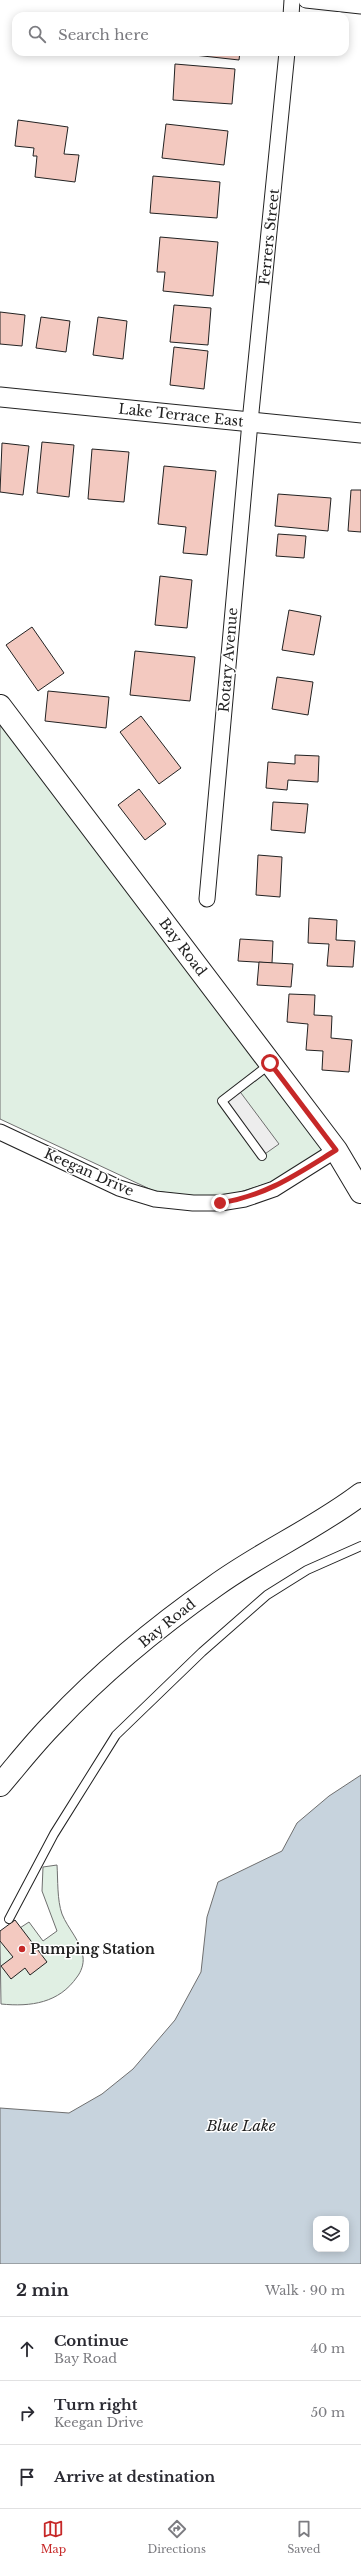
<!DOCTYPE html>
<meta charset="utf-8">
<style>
body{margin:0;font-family:"Libre Baskerville",serif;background:#f7f7f7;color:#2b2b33}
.controls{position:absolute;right:12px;bottom:12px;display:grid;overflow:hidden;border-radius:8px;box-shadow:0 2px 10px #0003}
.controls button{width:36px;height:36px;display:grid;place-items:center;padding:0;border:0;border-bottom:1px solid #e1e1e2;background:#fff;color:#2b2b33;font:20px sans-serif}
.stop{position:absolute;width:12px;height:12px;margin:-9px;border:3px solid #c62828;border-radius:50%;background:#fff}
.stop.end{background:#c62828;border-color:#fff;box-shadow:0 1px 4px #0008}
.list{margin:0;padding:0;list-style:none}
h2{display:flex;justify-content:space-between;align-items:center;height:52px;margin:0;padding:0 16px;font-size:17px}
h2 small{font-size:13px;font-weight:400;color:#7c7c81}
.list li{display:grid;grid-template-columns:26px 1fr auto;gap:12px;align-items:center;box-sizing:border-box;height:64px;padding:0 16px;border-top:1px solid #e1e1e2}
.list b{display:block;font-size:15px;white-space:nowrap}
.list p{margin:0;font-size:13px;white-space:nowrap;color:#7c7c81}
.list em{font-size:13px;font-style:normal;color:#7c7c81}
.icon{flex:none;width:22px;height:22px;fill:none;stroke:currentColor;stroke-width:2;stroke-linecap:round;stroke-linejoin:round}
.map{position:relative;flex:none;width:361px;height:2264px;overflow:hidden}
.search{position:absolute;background:#fff;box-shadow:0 2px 10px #0003;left:12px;right:12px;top:12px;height:44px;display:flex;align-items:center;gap:10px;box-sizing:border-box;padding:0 14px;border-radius:12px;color:#7c7c81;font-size:15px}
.sheet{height:244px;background:#fff}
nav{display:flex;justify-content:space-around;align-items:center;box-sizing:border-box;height:56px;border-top:1px solid #e1e1e2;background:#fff;font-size:11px;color:#7c7c81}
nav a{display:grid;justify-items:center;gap:2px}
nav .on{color:#c62828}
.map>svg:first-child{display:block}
</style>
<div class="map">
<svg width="361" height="2264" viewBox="0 0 361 2264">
<rect width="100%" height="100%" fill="#fff"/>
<g fill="#e0efe3" stroke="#6f6f6f">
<path d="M0 724 323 1150 272 1182 227 1196H193L154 1191 0 1119Z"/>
<path d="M57 1865C58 1880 57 1900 62 1914 68 1929 81 1941 83 1957 84 1964 81 1972 77 1977 59 2003 31 2007 1 2004L0 1941 29 1922 43 1941 57 1931 42 1891 43 1867Z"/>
</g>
<path fill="#ededed" stroke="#6f6f6f" d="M238 1089 279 1144 262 1156 222 1101Z"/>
<path fill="#c7d3dd" stroke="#6f6f6f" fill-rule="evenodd" d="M361 1775V2264H0V2108L69 2113 102 2094 133 2069 175 2020 201 1972 207 1917 218 1882 282 1851 297 1823 329 1796ZM316 2219H346V2249H316Z"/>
<g fill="#f3c9c0" stroke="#222">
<path d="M185 52H240L239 60 185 54Z"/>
<path d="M175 64 235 69 232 104 173 100Z"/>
<path d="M18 120 68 127 64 154 79 155 75 182 35 177 37 156H33L34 148 15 146Z"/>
<path d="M166 124 228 131 224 165 162 158Z"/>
<path d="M153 176 220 182 217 218 150 213Z"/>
<path d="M160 237 218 242 213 296 163 291 165 272H157Z"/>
<path d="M174 305 211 308 208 345 170 342Z"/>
<path d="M0 312 25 315 22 346 0 344Z"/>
<path d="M41 317 70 321 66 352 36 348Z"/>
<path d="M98 317 127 321 123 359 93 355Z"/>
<path d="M174 347 208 351 204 389 170 385Z"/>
<path d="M42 442 74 445 69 497 37 493Z"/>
<path d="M2 443 29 446 23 495 0 492Z"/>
<path d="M92 449 129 452 124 502 88 499Z"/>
<path d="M164 466 216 471 207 555 183 553 186 527 158 524Z"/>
<path d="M351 490H361V532L348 531Z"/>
<path d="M278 494 331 498 328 531 275 526Z"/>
<path d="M278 534 306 536 304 558 276 556Z"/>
<path d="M160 576 192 580 187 628 155 625Z"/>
<path d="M289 610 321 616 314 655 282 650Z"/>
<path d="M32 627 64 673 38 691 6 645Z"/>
<path d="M135 651 195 657 190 701 130 695Z"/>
<path d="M277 677 313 682 308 715 272 709Z"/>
<path d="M48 691 109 697 106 728 45 721Z"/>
<path d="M141 716 181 768 159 784 120 732Z"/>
<path d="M295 755 319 756 318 782 288 780 287 790 266 788 268 762 295 764Z"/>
<path d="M139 789 166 824 145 840 118 805Z"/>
<path d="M273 802 308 804 305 833 271 830Z"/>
<path d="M258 855 282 857 280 897 256 895Z"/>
<path d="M309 918 337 920 336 940 355 941 353 967 327 966 329 944 308 943Z"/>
<path d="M240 939 273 941 272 963 238 961Z"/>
<path d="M259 962 293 964 291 987 257 985Z"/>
<path d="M289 994 315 995 314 1015 332 1016 331 1038 352 1040 349 1072 322 1070 323 1051 306 1050 308 1024 287 1022Z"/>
<path d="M15 1920 47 1962 30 1975 25 1968 11 1979 1 1966 13 1957 0 1941V1931Z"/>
</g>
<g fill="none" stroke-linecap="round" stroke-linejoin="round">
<defs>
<g id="service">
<path d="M262 1156 222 1101 270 1064"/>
<path d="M9 1919 54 1834 116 1735 202 1652 267 1595 307 1570 361 1546"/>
</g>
<g id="minor">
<path d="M306 0 361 6"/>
<path d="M291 16 292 0"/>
<path d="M207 899 250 422 287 52"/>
<path d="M0 1132 119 1188 155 1199 193 1203H220L245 1199 274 1189 336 1150"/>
</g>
<path id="tertiary" d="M0 397 361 433"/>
<g id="primary">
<path d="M0 706 336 1150 361 1192"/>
<path d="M0 1785C18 1764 35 1742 54 1723 102 1672 158 1626 215 1586 262 1552 315 1529 361 1494"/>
</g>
</defs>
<use href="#service" stroke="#222" stroke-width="10"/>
<use href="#minor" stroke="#222" stroke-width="17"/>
<use href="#tertiary" stroke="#222" stroke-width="21"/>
<use href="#primary" stroke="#222" stroke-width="24"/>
<use href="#service" stroke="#fff" stroke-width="8"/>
<use href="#minor" stroke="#fff" stroke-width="15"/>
<use href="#tertiary" stroke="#fff" stroke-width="19"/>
<use href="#primary" stroke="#fff" stroke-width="22"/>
</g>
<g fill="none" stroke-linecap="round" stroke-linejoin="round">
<path stroke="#c62828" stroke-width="5" d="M220 1203C266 1196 297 1174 336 1150L270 1063"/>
</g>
<circle fill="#c62828" stroke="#fff" stroke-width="1.5" cx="22" cy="1949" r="4"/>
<g text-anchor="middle" stroke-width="3" stroke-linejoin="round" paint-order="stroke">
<g font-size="14" fill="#222" stroke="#fff">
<text transform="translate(269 237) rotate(-84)" y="5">Ferrers Street</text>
<text transform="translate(181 415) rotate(6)" y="5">Lake Terrace East</text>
<text transform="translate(228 660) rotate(-85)" y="5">Rotary Avenue</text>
<text transform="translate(183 947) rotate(53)" y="5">Bay Road</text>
<text transform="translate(89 1172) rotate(24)" y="5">Keegan Drive</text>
<text transform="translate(167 1623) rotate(-39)" y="5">Bay Road</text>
</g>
<g font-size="14" font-weight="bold" fill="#222" stroke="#fff" text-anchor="start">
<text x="30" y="1954">Pumping Station</text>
</g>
<g font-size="15" font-style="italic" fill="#222" stroke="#fff">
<text x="241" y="2131">Blue Lake</text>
</g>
</g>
</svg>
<div class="controls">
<button><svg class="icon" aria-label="layers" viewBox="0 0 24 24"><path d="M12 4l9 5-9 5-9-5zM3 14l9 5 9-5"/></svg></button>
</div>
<div class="stop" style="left:270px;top:1063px"></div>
<div class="stop end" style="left:220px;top:1203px"></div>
<div class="search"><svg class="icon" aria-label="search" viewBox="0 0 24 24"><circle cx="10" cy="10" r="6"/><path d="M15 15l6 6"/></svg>Search here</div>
</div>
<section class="sheet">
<h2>2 min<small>Walk · 90 m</small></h2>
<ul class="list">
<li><svg class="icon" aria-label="ahead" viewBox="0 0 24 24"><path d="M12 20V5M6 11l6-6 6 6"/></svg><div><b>Continue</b><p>Bay Road</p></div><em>40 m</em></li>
<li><svg class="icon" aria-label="right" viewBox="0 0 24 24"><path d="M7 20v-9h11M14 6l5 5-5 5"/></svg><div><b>Turn right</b><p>Keegan Drive</p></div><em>50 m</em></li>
<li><svg class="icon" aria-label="arrive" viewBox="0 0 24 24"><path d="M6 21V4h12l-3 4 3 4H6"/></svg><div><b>Arrive at destination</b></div></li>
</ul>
</section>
<nav>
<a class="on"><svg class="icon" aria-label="map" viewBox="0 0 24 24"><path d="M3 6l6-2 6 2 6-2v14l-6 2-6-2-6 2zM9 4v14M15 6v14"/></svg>Map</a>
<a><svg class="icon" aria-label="directions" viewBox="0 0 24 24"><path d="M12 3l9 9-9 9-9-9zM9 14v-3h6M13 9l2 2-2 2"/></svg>Directions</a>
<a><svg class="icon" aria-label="saved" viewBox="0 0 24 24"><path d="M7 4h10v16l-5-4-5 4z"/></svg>Saved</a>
</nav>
